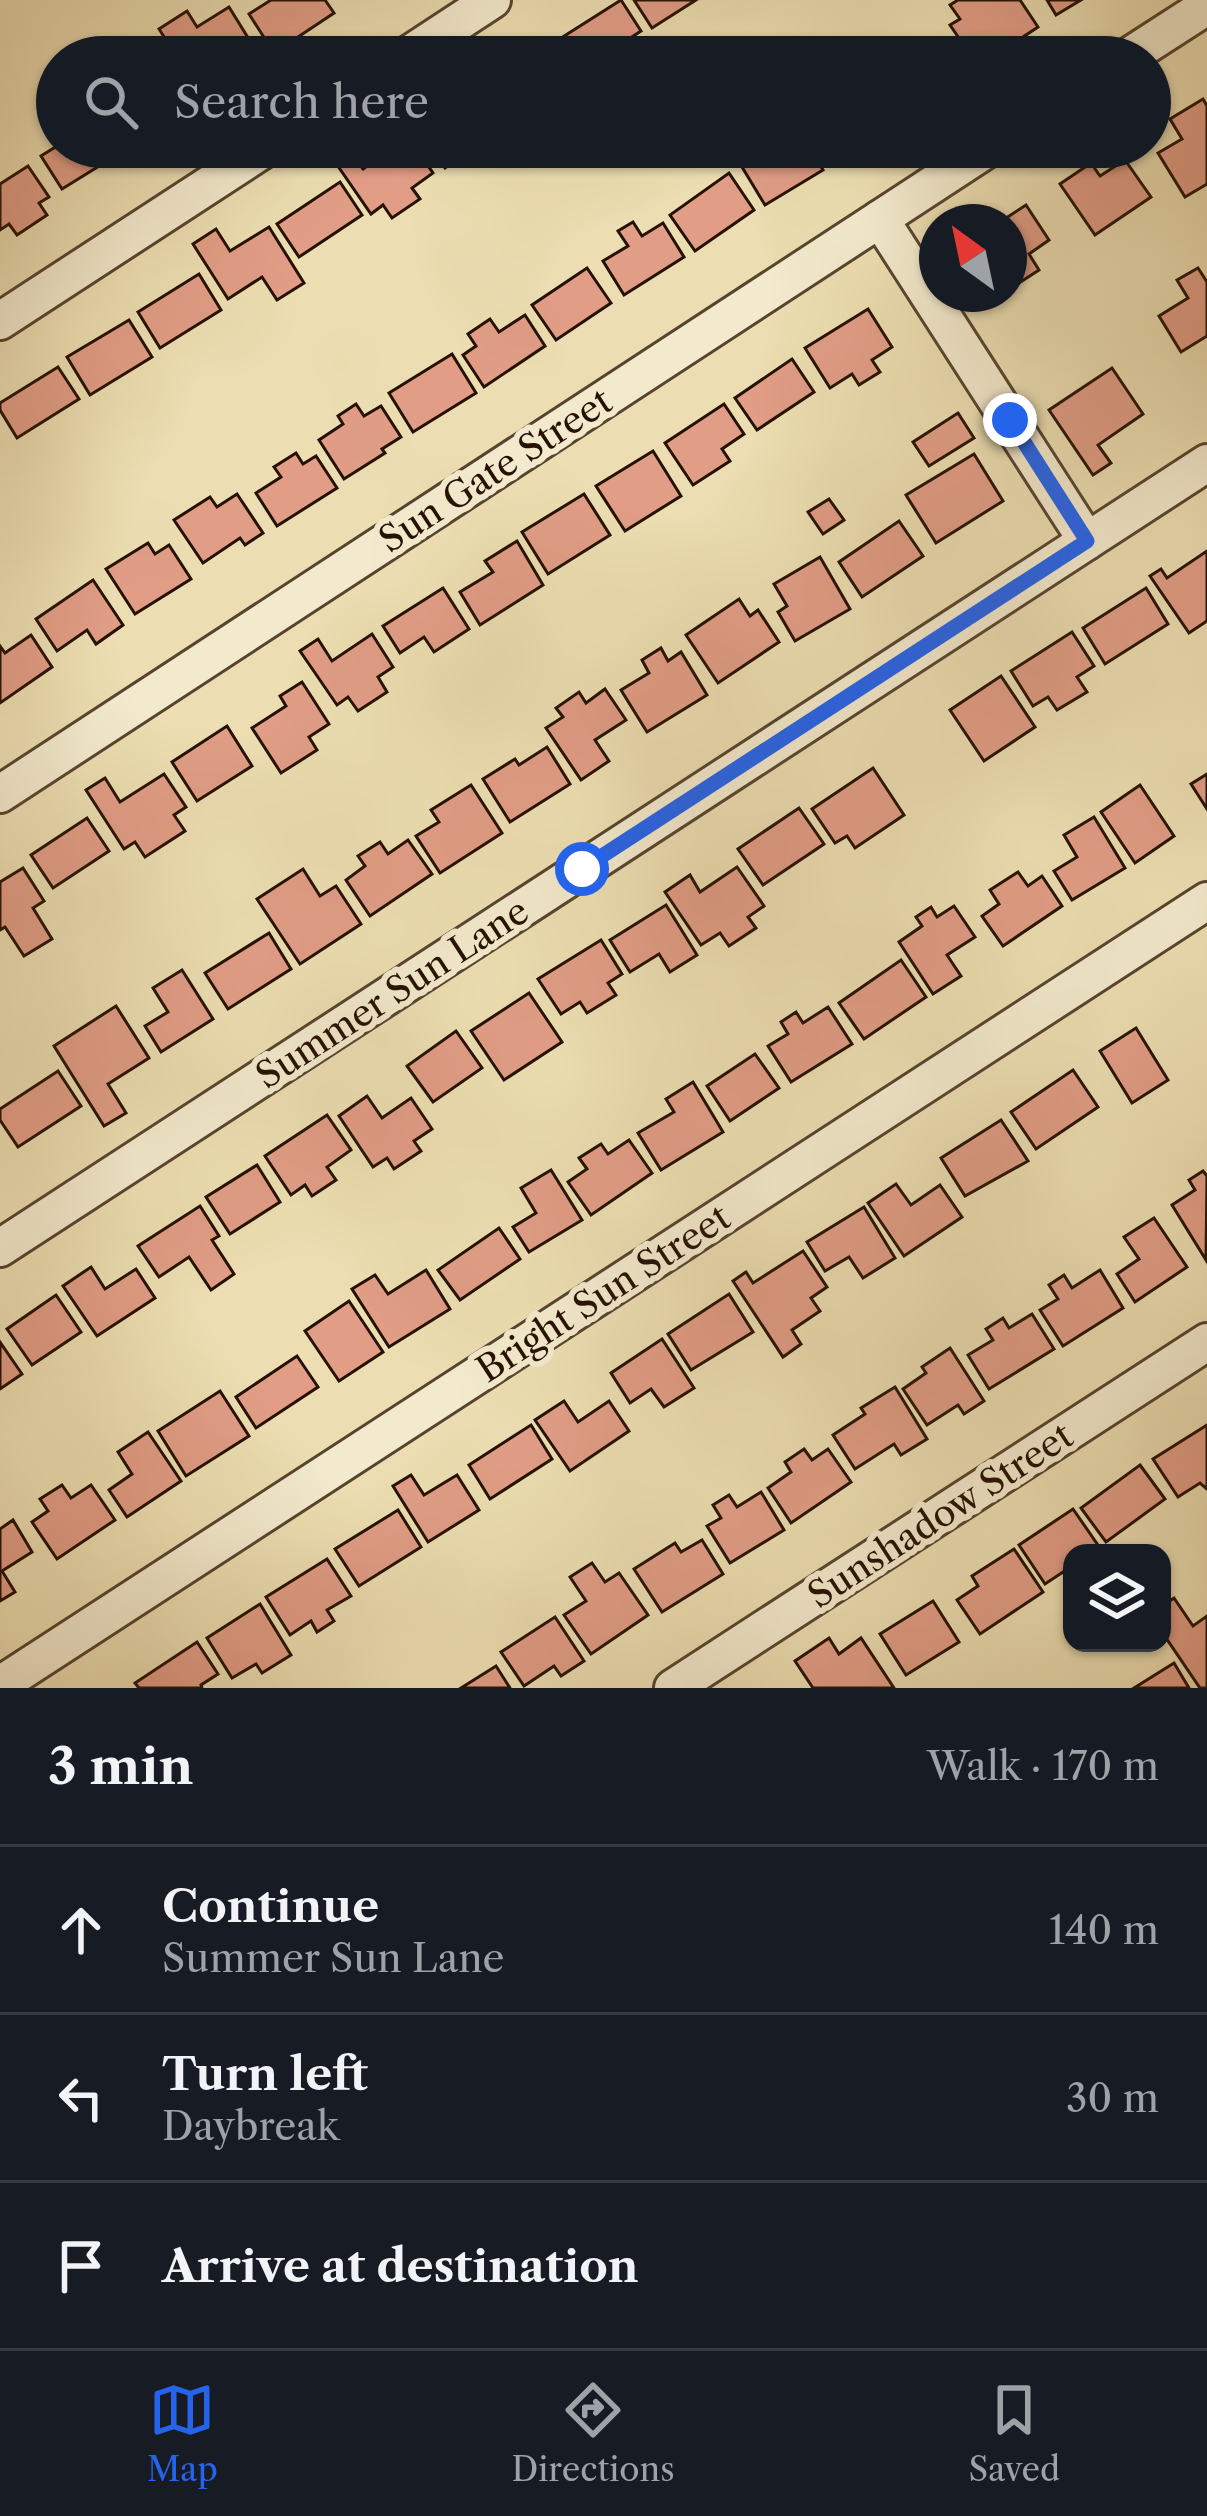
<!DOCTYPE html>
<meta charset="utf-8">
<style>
body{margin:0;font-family:"Libre Caslon Text",serif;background:#20242c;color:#f1f3f6}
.controls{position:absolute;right:36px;bottom:36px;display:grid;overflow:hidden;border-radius:24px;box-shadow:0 3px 9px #0004}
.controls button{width:108px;height:108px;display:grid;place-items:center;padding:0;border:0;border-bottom:3px solid #363941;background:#171b24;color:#f1f3f6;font:60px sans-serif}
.compass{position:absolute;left:919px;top:204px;width:108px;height:108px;border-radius:50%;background:#171b24;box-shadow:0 3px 9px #0004;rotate:327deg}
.stop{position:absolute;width:36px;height:36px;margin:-27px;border:9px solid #2563eb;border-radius:50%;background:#fff}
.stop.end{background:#2563eb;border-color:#fff;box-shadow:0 3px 12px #0008}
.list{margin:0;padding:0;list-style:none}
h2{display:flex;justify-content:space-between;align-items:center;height:156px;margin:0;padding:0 48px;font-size:51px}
h2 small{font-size:39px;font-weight:400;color:#9ea1a6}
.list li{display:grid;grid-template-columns:78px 1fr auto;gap:36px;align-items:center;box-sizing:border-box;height:168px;padding:0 48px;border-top:3px solid #363941}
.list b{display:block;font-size:45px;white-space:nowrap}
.list p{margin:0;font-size:39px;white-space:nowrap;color:#9ea1a6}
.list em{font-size:39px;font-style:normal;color:#9ea1a6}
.icon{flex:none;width:66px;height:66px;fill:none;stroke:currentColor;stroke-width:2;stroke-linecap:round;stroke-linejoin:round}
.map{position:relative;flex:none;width:1207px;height:1688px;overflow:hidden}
.search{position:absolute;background:#171b24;box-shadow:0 3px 9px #0004;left:36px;right:36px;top:36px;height:132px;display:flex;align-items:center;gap:30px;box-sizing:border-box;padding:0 42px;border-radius:66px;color:#9ea1a6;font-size:45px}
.sheet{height:660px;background:#171b24}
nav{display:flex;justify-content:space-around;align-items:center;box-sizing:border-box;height:168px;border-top:3px solid #363941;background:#171b24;font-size:33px;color:#9ea1a6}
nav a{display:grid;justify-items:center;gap:6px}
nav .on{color:#2563eb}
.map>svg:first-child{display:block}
</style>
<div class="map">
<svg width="1207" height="1688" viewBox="0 0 1207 1688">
<rect width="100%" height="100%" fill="#ecdeb2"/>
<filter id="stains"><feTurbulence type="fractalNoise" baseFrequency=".00167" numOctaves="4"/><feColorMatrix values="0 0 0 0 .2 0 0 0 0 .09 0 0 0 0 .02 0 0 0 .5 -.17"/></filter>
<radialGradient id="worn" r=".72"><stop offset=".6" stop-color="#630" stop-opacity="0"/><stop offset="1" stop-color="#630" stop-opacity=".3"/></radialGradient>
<g fill="#e19d86" stroke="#251102" stroke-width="3">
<path d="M271 0H325L334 13 274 53 249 14Z"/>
<path d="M621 0 641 31 601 57H569L558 40Z"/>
<path d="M634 0H696L652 28Z"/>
<path d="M958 0H1020L1038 27 993 57H972L950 25 960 19 950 5Z"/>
<path d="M1047 0H1081L1056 15Z"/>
<path d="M229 7 260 57H177L159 29 187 11 197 27Z"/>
<path d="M943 42 953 57H904L925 44 929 51Z"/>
<path d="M1203 99 1207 106V184L1185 197 1158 153 1182 139 1170 119Z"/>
<path d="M57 146 123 147 125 150 62 189 41 156Z"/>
<path d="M395 147H415L433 173 412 188 420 199 392 218 383 205 371 214 333 159 349 148 363 169Z"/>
<path d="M430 147H475L445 168Z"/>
<path d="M764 147 772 153 783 147H810L823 170 765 205 739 162Z"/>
<path d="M1125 160 1151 197 1095 235 1060 184 1091 163 1100 176Z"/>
<path d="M28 166 49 197 39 203 47 215 17 235 9 224 0 230V184Z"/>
<path d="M729 173 754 210 695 251 670 215Z"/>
<path d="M340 182 362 215 299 257 277 224Z"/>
<path d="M1026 205 1049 240 1029 254 1039 270 1019 283 1009 269V222H1000Z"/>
<path d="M633 222 642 236 663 223 684 257 624 295 603 261 628 246 618 231Z"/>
<path d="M269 227 304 283 277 300 262 277 228 299 193 244 216 229 230 251Z"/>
<path d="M587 268 611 303 556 340 532 305Z"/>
<path d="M1198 268 1207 282V336L1181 352 1159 316 1188 298 1177 280Z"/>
<path d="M199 274 221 310 160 348 138 312Z"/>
<path d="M868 309 892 347 872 360 880 372 859 385 852 374 830 388 805 348Z"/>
<path d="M525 315 545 346 484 387 463 355 476 346 468 334 490 319 499 332Z"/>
<path d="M129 320 152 357 90 395 67 357Z"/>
<path d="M452 354 476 393 413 432 389 393Z"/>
<path d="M792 359 814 392 757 430 735 398Z"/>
<path d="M58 367 79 399 17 438 0 410V403Z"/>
<path d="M1112 368 1143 414 1098 445 1111 463 1093 475 1049 410Z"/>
<path d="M356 404 364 416 381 406 401 437 382 449 385 453 344 479 319 440 343 424 338 416Z"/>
<path d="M724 404 744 434 722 449 730 461 693 485 665 443Z"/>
<path d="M958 413 974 438 929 466 913 442Z"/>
<path d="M653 451 681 496 625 531 596 486Z"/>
<path d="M296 453 303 464 316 456 337 488 277 526 256 493 281 477 274 467Z"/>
<path d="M974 454 1003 501 936 543 906 495Z"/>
<path d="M237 494 263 533 245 545 240 538 203 563 174 520 210 497 217 507Z"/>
<path d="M584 494 610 535 548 574 522 532Z"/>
<path d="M829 499 844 520 823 534 808 512Z"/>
<path d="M899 521 923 556 862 597 839 562Z"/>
<path d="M517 541 543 585 480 625 460 592 493 572 485 561Z"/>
<path d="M148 543 155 554 169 545 191 579 135 614 106 569Z"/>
<path d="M1207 551V621L1189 633 1150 576 1161 569 1167 578Z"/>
<path d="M820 557 850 609 795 641 778 612 787 606 774 584Z"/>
<path d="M93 580 123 625 96 644 87 630 57 651 36 619Z"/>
<path d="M443 588 469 629 434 652 424 637 400 653 383 626Z"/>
<path d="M1146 588 1168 624 1105 664 1083 628Z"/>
<path d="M739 599 750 616 758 610 779 642 718 683 686 635Z"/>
<path d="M1072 632 1094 666 1077 677 1087 692 1057 710 1048 697 1033 706 1011 671Z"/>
<path d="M372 634 393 667 378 677 387 692 358 711 348 697 337 705 300 651 318 639 332 661Z"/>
<path d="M31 635 52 667 0 703V646L5 653Z"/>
<path d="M661 648 668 661 681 652 707 695 647 732 621 690 649 673 642 660Z"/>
<path d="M1001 676 1035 727 984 761 950 710Z"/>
<path d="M302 682 329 724 309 737 317 750 281 773 252 728 286 706 280 696Z"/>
<path d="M605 689 626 720 595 740 609 761 581 780 546 728 563 717 556 708 579 692 586 703Z"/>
<path d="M227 726 252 766 197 801 172 762Z"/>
<path d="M547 747 570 784 510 822 483 779 515 759 519 765Z"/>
<path d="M873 768 904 815 855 848 847 836 835 843 812 809Z"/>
<path d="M164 774 186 807 174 815 185 831 145 857 135 842 124 849 86 790 105 778 120 802Z"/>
<path d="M1207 774V809L1191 784Z"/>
<path d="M471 785 502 833 440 873 416 836 439 822 431 810Z"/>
<path d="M1140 785 1174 836 1135 863 1101 812Z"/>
<path d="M799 808 824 844 763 885 738 849Z"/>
<path d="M1094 817 1125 868 1072 900 1054 871 1077 857 1064 835Z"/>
<path d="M87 818 109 851 53 888 31 855Z"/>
<path d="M408 840 432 874 370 916 346 880 365 866 358 856 380 842 388 854Z"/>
<path d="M737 867 764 906 748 917 756 928 729 946 720 933 701 945 665 892 690 875 700 892Z"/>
<path d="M23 868 44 901 33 908 52 939 24 956 5 927 0 930V882Z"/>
<path d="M303 869 320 896 336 886 361 924 300 964 257 899Z"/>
<path d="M1018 872 1028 886 1042 876 1062 906 1003 946 982 916 999 904 990 890Z"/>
<path d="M666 905 697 955 670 972 659 954 630 972 610 940Z"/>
<path d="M954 906 975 937 947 955 961 976 933 994 899 942 922 926 916 917 931 907 937 917Z"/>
<path d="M269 933 291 969 228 1009 205 973Z"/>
<path d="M601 940 622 974 608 983 616 995 587 1013 580 1002 561 1014 538 979Z"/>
<path d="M901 960 926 997 864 1039 839 1003Z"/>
<path d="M182 970 213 1019 161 1052 145 1026 168 1012 153 988Z"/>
<path d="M529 993 562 1042 504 1080 471 1031Z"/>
<path d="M116 1006 149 1058 108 1084 126 1113 104 1126 54 1046Z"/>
<path d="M828 1007 852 1044 791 1082 768 1046 788 1034 781 1022 796 1012 803 1023Z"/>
<path d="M1136 1028 1168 1080 1132 1103 1100 1051Z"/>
<path d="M456 1031 482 1068 433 1102 407 1066Z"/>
<path d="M755 1054 779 1088 730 1121 707 1086Z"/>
<path d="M1073 1070 1098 1107 1036 1149 1011 1112Z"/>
<path d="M58 1071 81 1106 18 1147 0 1120V1109Z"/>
<path d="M693 1082 723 1132 661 1170 638 1133 674 1112 666 1099Z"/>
<path d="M367 1096 382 1118 411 1098 432 1129 414 1141 421 1151 394 1169 387 1158 373 1167 339 1116Z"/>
<path d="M327 1115 351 1150 327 1167 336 1180 312 1196 305 1185 291 1195 265 1156Z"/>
<path d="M1001 1120 1028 1161 965 1196 941 1158Z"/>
<path d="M629 1140 652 1173 591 1215 568 1182 587 1169 579 1158 601 1144 608 1154Z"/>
<path d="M257 1165 280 1202 230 1234 206 1197Z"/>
<path d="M551 1170 582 1220 529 1252 513 1227 536 1213 521 1188Z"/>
<path d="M1203 1171 1207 1176 1206 1260 1172 1205 1195 1190 1189 1180Z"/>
<path d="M896 1184 911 1205 940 1185 962 1217 904 1256 868 1203Z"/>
<path d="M200 1206 219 1236 212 1240 234 1274 211 1290 189 1257 159 1277 138 1246Z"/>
<path d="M864 1207 895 1258 863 1278 849 1257 825 1271 807 1242Z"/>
<path d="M1154 1218 1187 1267 1135 1302 1117 1274 1139 1259 1124 1237Z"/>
<path d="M499 1228 520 1259 460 1300 438 1270Z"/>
<path d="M803 1251 827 1287 811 1298 820 1311 792 1330 801 1344 783 1357 733 1281 746 1272 753 1283Z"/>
<path d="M91 1267 105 1289 136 1269 155 1298 97 1336 63 1286Z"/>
<path d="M426 1270 450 1309 389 1347 352 1289 375 1275 388 1294Z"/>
<path d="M1100 1270 1123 1308 1063 1346 1040 1310 1058 1299 1049 1285 1064 1275 1072 1288Z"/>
<path d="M729 1294 753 1332 691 1370 668 1334Z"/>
<path d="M56 1295 81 1332 32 1365 7 1329Z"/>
<path d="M349 1301 383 1352 339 1381 305 1331Z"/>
<path d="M1032 1314 1054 1349 989 1389 968 1355 993 1340 986 1329 1003 1318 1009 1328Z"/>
<path d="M662 1339 694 1388 664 1407 651 1389 630 1403 611 1373Z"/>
<path d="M0 1342 22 1374 0 1389Z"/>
<path d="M950 1348 984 1401 964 1414 958 1405 927 1425 903 1389 926 1373 922 1367Z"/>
<path d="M297 1356 318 1387 256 1428 236 1397Z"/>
<path d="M895 1387 927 1439 901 1455 894 1444 855 1469 833 1435 865 1414 861 1408Z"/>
<path d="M220 1391 249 1436 186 1476 158 1431Z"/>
<path d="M564 1401 578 1422 609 1401 629 1431 570 1471 535 1420Z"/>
<path d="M531 1425 552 1459 490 1499 469 1465Z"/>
<path d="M1207 1425V1489L1200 1483 1178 1497 1153 1459Z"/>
<path d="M148 1432 181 1481 127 1517 109 1490 132 1474 118 1452Z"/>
<path d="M804 1449 812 1460 828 1449 851 1482 791 1523 768 1488 791 1472 785 1462Z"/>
<path d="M1140 1465 1165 1499 1106 1542 1081 1508Z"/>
<path d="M411 1475 424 1495 457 1475 479 1510 428 1542 393 1486Z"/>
<path d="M62 1485 71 1498 91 1485 115 1520 57 1559 32 1522 48 1511 40 1499Z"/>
<path d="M761 1492 784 1530 730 1563 707 1526 721 1518 713 1505 729 1495 737 1507Z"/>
<path d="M1073 1509 1100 1548 1092 1553H1072L1070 1582 1063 1572 1045 1584 1019 1545Z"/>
<path d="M398 1510 421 1547 359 1586 335 1549Z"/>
<path d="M13 1520 32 1552 2 1571 15 1592 0 1601V1529Z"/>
<path d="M702 1540 723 1574 662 1612 634 1569 675 1543 681 1552Z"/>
<path d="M1014 1549 1043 1592 980 1634 957 1600 978 1586 972 1576Z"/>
<path d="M327 1559 351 1596 327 1610 334 1621 317 1632 311 1621 290 1635 266 1597Z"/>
<path d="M592 1563 605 1582 619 1573 648 1615 591 1654 564 1615 586 1601 570 1577Z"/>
<path d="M1174 1598 1193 1626 1207 1616V1688H1200L1162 1632V1606Z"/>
<path d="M933 1601 959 1642 906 1675 880 1634Z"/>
<path d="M260 1604 291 1655 262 1673 256 1664 232 1678 207 1638Z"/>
<path d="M555 1617 584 1661 561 1676 554 1666 524 1686 501 1652Z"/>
<path d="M829 1638 839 1654 861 1638 894 1688H813L795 1661Z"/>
<path d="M197 1642 218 1674 201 1685 202 1688H139L135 1683Z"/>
<path d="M1174 1663 1189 1688H1134Z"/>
<path d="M496 1666 510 1688H461Z"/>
</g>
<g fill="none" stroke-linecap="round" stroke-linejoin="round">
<defs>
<g id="minor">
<path d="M405 57 492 0"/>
<path d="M1128 57 1207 6"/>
<path d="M880 219 1087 541"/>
<path d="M0 321 267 147"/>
<path d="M0 794 990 147"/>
<path d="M0 1248 1207 463"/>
<path d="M0 1685 1207 901"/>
<path d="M673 1688 1207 1342"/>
</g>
</defs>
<use href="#minor" stroke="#57442e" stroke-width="42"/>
<use href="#minor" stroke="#f3eacd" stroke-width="36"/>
</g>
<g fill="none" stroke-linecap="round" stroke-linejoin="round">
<path stroke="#2563eb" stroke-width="15" d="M582 869 1087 541 1010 420"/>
</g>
<g text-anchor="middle" stroke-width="12" stroke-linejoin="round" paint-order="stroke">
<g font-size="36" fill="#251102" stroke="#f3eacd">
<text transform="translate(495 470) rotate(-33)" y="13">Sun Gate Street</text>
<text transform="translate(392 993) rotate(-33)" y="13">Summer Sun Lane</text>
<text transform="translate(603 1293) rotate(-33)" y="13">Bright Sun Street</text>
<text transform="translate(940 1515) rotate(-33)" y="13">Sunshadow Street</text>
</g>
</g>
<rect width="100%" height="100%" filter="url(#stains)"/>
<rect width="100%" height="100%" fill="url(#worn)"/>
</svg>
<div class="controls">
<button><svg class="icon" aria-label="layers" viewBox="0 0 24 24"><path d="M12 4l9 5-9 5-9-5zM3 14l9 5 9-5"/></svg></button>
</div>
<svg class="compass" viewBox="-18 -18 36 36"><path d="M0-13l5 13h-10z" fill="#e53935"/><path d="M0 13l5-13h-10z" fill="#9ea1a6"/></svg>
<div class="stop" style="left:582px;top:869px"></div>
<div class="stop end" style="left:1010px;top:420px"></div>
<div class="search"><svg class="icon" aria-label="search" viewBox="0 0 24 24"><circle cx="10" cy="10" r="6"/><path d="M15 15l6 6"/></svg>Search here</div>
</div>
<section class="sheet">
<h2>3 min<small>Walk · 170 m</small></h2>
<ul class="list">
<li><svg class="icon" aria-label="ahead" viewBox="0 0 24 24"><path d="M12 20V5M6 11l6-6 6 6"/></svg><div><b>Continue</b><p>Summer Sun Lane</p></div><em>140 m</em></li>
<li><svg class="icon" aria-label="left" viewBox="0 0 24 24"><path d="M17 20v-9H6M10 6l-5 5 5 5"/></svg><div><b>Turn left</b><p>Daybreak</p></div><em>30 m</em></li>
<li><svg class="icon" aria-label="arrive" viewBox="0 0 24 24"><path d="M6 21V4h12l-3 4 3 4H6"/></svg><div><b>Arrive at destination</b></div></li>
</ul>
</section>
<nav>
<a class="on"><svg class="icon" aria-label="map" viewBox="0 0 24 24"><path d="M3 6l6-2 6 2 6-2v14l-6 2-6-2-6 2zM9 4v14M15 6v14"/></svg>Map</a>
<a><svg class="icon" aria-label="directions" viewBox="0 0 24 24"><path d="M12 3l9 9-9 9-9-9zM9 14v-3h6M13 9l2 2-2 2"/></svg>Directions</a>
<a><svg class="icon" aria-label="saved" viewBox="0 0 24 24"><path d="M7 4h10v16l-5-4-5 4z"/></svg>Saved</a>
</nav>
